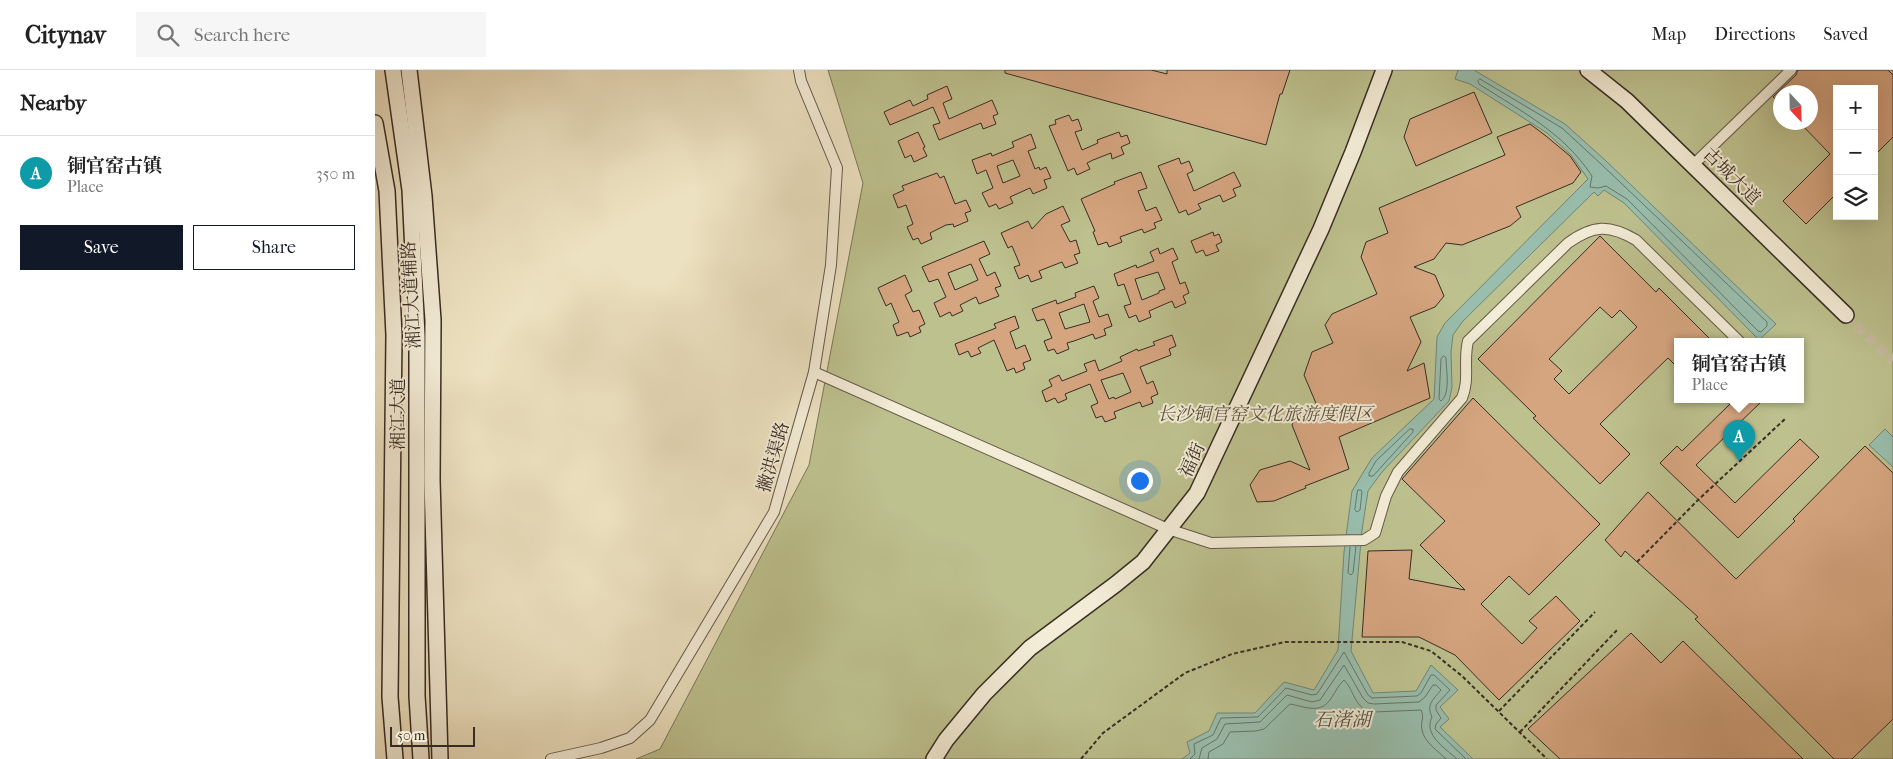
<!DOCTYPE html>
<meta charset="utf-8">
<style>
body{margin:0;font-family:"IM FELL French Canon","Noto Serif SC",serif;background:#f6f6f6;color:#222}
.controls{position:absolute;right:15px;top:15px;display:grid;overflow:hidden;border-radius:0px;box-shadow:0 5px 20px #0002}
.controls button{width:45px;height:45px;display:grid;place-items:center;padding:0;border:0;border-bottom:1px solid #e0e0e0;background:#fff;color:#222;font:25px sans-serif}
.compass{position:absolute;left:1398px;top:15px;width:45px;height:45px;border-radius:50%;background:#fff;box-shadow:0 5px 20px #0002;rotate:158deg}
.scale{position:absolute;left:15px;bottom:12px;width:85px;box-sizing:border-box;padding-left:5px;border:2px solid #382c25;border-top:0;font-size:14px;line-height:18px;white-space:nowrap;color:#382c25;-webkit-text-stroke:4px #f3ecd6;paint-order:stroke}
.you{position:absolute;left:764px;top:410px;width:18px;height:18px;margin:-12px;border:4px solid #fff;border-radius:50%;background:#1a73e8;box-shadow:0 0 0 8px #1a73e833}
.badge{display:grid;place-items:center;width:32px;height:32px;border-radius:50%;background:#111827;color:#fff;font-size:16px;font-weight:700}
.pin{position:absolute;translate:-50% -41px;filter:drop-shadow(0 1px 2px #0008)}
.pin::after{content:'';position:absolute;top:26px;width:18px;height:15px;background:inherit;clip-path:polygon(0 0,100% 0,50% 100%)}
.popup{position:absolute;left:1299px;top:268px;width:130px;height:65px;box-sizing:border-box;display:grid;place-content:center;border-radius:0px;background:#fff;filter:drop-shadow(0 1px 4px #0005);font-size:16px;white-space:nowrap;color:#767676}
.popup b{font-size:19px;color:#222}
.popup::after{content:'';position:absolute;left:50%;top:100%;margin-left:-10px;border:10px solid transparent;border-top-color:#fff}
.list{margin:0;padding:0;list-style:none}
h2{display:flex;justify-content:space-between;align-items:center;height:65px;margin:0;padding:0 20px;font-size:21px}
h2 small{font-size:16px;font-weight:400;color:#767676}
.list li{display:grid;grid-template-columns:32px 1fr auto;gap:15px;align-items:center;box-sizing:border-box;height:75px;padding:0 20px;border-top:1px solid #e0e0e0}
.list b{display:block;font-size:19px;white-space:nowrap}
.list p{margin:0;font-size:16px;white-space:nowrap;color:#767676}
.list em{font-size:16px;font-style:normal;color:#767676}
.actions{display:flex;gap:10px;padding:15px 20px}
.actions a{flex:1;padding:11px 0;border:1px solid #111827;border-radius:0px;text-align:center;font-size:18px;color:#111827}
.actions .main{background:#111827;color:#fff}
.icon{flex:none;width:28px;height:28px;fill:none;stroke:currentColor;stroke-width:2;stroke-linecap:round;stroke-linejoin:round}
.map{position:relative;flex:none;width:1518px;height:689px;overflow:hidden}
header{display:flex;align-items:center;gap:30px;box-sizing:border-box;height:70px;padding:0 25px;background:#fff;border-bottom:1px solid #e0e0e0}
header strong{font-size:24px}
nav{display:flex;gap:28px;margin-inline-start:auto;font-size:18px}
.search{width:350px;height:45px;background:#f6f6f6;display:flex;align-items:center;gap:12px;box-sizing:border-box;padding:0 18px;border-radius:0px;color:#767676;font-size:19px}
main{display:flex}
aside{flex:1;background:#fff}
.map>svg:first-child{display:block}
</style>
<header>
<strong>Citynav</strong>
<div class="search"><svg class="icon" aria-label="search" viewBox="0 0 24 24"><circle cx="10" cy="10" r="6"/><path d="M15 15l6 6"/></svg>Search here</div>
<nav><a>Map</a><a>Directions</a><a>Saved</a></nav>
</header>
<main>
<aside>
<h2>Nearby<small></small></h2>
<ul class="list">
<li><span class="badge" style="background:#0f9aa8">A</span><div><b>铜官窑古镇</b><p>Place</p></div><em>350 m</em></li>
</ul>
<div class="actions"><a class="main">Save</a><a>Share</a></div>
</aside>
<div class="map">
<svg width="1518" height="689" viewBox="0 0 1518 689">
<rect width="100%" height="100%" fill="#ece1c0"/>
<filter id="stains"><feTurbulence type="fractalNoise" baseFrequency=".004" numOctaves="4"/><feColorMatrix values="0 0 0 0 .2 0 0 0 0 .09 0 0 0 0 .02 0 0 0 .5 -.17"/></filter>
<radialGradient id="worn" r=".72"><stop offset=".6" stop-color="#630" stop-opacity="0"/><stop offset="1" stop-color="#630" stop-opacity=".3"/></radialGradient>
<path fill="#bdc18e" stroke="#7a765a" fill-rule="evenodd" d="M453 0H1518V689H261L285 679 434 395 488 113ZM1462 19H1499V146H1462ZM1406 22H1436V52H1406ZM1303 272H1425V330H1303Z"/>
<g fill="#99bead" stroke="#728477">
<path d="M1083 0H1099L1109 6 1190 54 1230 90 1401 254 1384 270 1249 133 1229 120 1223 126 1219 122 1088 251 1078 265 1076 282 1077 317 1074 331 1007 402 993 421 987 460 976 581 998 623 1041 621 1056 595 1083 620 1065 637 1074 649 1065 657 1098 689H807L815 683 812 672 834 661 842 643H880L909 612 939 620 963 580 969 482 977 421 997 388 1059 329 1062 267 1070 253 1213 109 1196 85 1172 63 1095 14 1080 9Z"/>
<path d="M1510 359 1518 367V397L1494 375Z"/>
</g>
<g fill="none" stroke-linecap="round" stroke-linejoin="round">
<g stroke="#687569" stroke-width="1">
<path d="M1105 9 1187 58 1226 94 1392 252V256L1386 262 1383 261 1252 129 1231 116 1223 118 1215 117 1217 106C1188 62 1147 42 1104 14L1103 11Z"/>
<path d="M1069 286 1071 288C1071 300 1076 323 1066 331L1064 329 1066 289Z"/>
<path d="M1035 359H1038V362L998 406H994V403L1001 391Z"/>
<path d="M983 420H986L987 422 985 440 982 442 980 440Z"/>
<path d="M975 477 973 503 976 505 978 503 981 476"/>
<path d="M815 689 820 684 819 674 838 665 846 648 883 647 911 618 937 625 942 624 969 582 993 625 997 628 1042 626 1046 623 1056 605H1059L1075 620 1061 635V640L1066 648 1061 654 1060 659 1091 689"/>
<path d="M824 689 827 678 842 669 850 654 885 652 912 625 937 632 945 630 969 595 988 628 993 633 999 634 1044 632 1050 627 1058 615H1061L1066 620C1058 630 1051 634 1057 647 1048 665 1070 678 1082 689"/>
<path d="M833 689 834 682 848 674 855 662 881 661 889 659 915 634C932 637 946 645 957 627 961 621 964 614 969 610 980 621 979 640 999 642L1046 640C1050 649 1045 651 1047 660 1049 672 1063 681 1071 689"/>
</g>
</g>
<g fill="#d5a580" stroke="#382c25" fill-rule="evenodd">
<path d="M630 0H776L792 4V0H915L907 24H905L891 75 630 3Z"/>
<path d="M1423 0H1513L1518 5V67L1499 86V19H1462V123L1431 154 1408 131 1455 84 1424 52H1436V22H1406V34L1398 27 1421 5Z"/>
<path d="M572 16 577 29 568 33 574 49 617 30 623 44 618 46 621 54 608 59 606 53 564 70 558 55 565 53 558 37 515 55 509 42 535 30 538 36 553 29 552 25Z"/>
<path d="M1099 22 1117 63 1041 96 1029 67 1035 49Z"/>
<path d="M694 45 697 51 703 49 707 60 700 62 707 80 723 73 722 70 744 62 746 67 752 65 755 73 746 77 749 84 737 89 736 83 718 90 712 93 715 99 702 105 699 98 693 101 674 56 681 54 680 50Z"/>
<path d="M1155 54 1171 66 1195 86 1206 102 1198 113 1141 137 1146 147 1135 156 1087 175 1071 173 1059 189 1039 197 1060 205 1069 226 1060 237 1035 247 1046 272 1032 301 1049 293 1055 328 964 367 974 399 930 416 931 418 899 431 882 432 875 415 885 400 915 391 935 400 917 355 920 347 943 338 929 305 937 282 958 273 950 255 957 244 1002 224 986 187 991 172 1013 163 1004 138 1130 85 1122 67Z"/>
<path d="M543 62 550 77 548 78 552 86 539 92 536 85 530 88 523 71Z"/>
<path d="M656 64 661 78 653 81 660 99 664 97 665 100 671 97 676 108 669 110 672 118 658 124 655 118 635 127 638 133 624 139 621 134 614 137 607 123 618 118 611 100 602 104 597 90 616 83 617 86 639 77 637 72ZM638 90 645 106 628 113 622 96Z"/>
<path d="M804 88 806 94 814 91 818 101 812 104 819 121 859 102 866 116 858 119 861 126 848 132 845 125 823 134 826 139 813 145 811 140 804 143 783 96Z"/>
<path d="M766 102 772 118 763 121 771 141 781 137 787 150 779 153 781 158 769 163 767 159 745 167 747 172 734 177 732 172 723 175 718 162 720 161 706 129 740 114 739 112Z"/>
<path d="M562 103 565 108 569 106 580 134 591 130 596 141 590 143 593 151 579 157 578 154 571 155 555 163 557 169 546 174 543 168 538 170 532 157 538 154 531 135 523 138 518 125 529 120 527 116Z"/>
<path d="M688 136 695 151 686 155 695 172 701 170 705 183 699 185 703 193 690 198 687 192 664 201 667 208 656 212 653 205 644 209 639 197 645 195 637 176 633 178 626 163 653 151 657 159 671 144Z"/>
<path d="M838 162 839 166 844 164 847 172 841 175 844 181 831 186 828 180 821 183 816 171Z"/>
<path d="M1225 166 1281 222 1284 218 1338 272H1303V298L1293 288 1225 354 1255 384 1225 414 1158 348 1161 346 1103 289ZM1225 237 1237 248 1245 240 1262 257 1194 324 1179 309 1187 301 1174 289Z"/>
<path d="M609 171 615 184 604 189 612 206 620 202 626 216 620 218 624 226 604 234 601 227 585 235 588 241 577 246 575 242 565 247 559 233 571 227 563 209 554 212 547 197ZM596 194 603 210 580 220 573 203Z"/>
<path d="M783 178 785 184 798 178 803 189 797 192 805 214 810 212 814 223 808 226 811 233 800 238 797 231 774 241 776 247 764 252 761 245 754 248 749 236 756 234 749 214 743 216 739 204 761 195 762 198 779 191 775 182ZM783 202 790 219 784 221V223L767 230 760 209Z"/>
<path d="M530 205 537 221 530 225 538 242 544 240 550 254 544 257 546 262 535 267 533 262 522 266 518 255 524 252 516 233 511 236 503 218Z"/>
<path d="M719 216 724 228 718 231 724 247 733 244 737 256 729 259 731 265 720 269 718 264 699 271 692 273 694 279 682 284 679 279 673 281 669 271 677 268 669 249 662 251 657 239 681 230 682 234 701 227 700 223ZM709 234 715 252 690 259 684 243Z"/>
<path d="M640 246 644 258 635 262 641 279 650 275 656 290 648 293 650 299 641 303 639 298 632 301 619 270 603 278 606 283 596 287 593 281 584 285 580 274 621 258 619 254Z"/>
<path d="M797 265 801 276 794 279 796 285 765 297 772 314 778 311 783 324 776 327 778 333 767 337 765 332 739 342 741 348 730 352 727 346 721 348 716 336 723 333 715 314 690 324 692 329 683 333 680 328 671 332 667 321 677 316 674 310 684 305 687 311 712 301 709 294 720 290 724 301 747 291 745 287 762 279 763 281 780 275 778 272ZM748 303 756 322 740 329 739 327 734 329 726 310Z"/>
<path d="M1098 328 1225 454 1154 525 1134 506 1106 534 1147 574 1162 558 1154 551 1181 526 1205 551 1124 630 1080 585 1044 567H987L993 481 1037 480 1034 509 1090 520 1045 475 1070 451 1027 409Z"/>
<path d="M1350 330H1388L1321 395 1360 433 1425 369 1444 387 1363 468 1285 393 1302 376 1307 381 1355 334Z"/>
<path d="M1490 376 1518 403V649L1477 689H1459L1320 549 1323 547 1250 481 1246 487 1230 470 1273 422 1361 509 1420 451 1418 449Z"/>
<path d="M1256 563 1286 593 1308 571 1428 689H1185L1153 659Z"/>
</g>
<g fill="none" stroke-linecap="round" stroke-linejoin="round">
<path stroke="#c8bda1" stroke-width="10" stroke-dasharray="10 5" stroke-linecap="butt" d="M1471 245 1518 291"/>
<defs>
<g id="street">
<path d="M1319 94 1416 0"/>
<path d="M439 302 793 459 836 473 989 470 1000 463 1011 426 1023 402 1087 328C1095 309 1088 291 1093 271L1193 173C1218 155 1234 154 1261 170L1365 272"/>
<path d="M176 689 226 678 255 668 275 650 399 442 439 302 456 195 462 98 426 11 424 0"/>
</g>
<g id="secondary">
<path d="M18 0 35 120 42 266V626L46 689"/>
<path d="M34 0 49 126 58 250 57 410 65 689"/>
<path d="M1213 0 1252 31 1471 245"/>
<path d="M0 53 12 121 19 265 15 627 20 689"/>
<path d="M559 689 571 670 609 624 655 578 741 514 768 492 822 423 946 159 978 82 1009 0"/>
</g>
</defs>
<use href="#street" stroke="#65594c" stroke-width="12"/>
<use href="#secondary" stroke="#382c25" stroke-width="18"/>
<g stroke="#382c25" stroke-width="2" stroke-dasharray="4 2.5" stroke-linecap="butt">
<path d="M1262 492 1323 430 1411 348"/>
<path d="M1124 641 1220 542"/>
<path d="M1145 662 1243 559"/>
<path d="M706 689 728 663 810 603 857 584 910 572H1027L1056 581 1087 606 1172 689"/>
</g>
<use href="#street" stroke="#f3ecd6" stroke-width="10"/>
<use href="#secondary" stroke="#f3ecd6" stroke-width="15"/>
</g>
<g text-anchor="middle" stroke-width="4" stroke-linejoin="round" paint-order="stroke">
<g font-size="18" fill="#382c25" stroke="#f3ecd6">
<text transform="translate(1357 106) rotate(45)" y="6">古城大道</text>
<text transform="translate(36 225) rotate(-93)" y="6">湘江大道辅路</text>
<text transform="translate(23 344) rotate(-90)" y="6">湘江大道</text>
<text transform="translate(398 387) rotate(-74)" y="6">撇洪渠路</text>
<text transform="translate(817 390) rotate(-65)" y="6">福街</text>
</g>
<g font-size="18" font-style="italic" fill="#59513f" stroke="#f3ecd6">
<text x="890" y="350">长沙铜官窑文化旅游度假区</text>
</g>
<g font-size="19" font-style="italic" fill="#505047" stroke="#f3ecd6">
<text x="967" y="656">石渚湖</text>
</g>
</g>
<rect width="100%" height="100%" filter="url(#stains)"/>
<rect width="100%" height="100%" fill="url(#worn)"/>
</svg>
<div class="controls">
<button>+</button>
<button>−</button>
<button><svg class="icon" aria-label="layers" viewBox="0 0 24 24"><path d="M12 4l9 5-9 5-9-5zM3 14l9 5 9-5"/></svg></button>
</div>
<svg class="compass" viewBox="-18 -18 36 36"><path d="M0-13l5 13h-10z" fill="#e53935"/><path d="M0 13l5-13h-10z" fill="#767676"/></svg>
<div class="scale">50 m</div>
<div class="you"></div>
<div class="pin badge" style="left:1364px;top:391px;background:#0f9aa8">A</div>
<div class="popup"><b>铜官窑古镇</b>Place</div>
</div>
</main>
